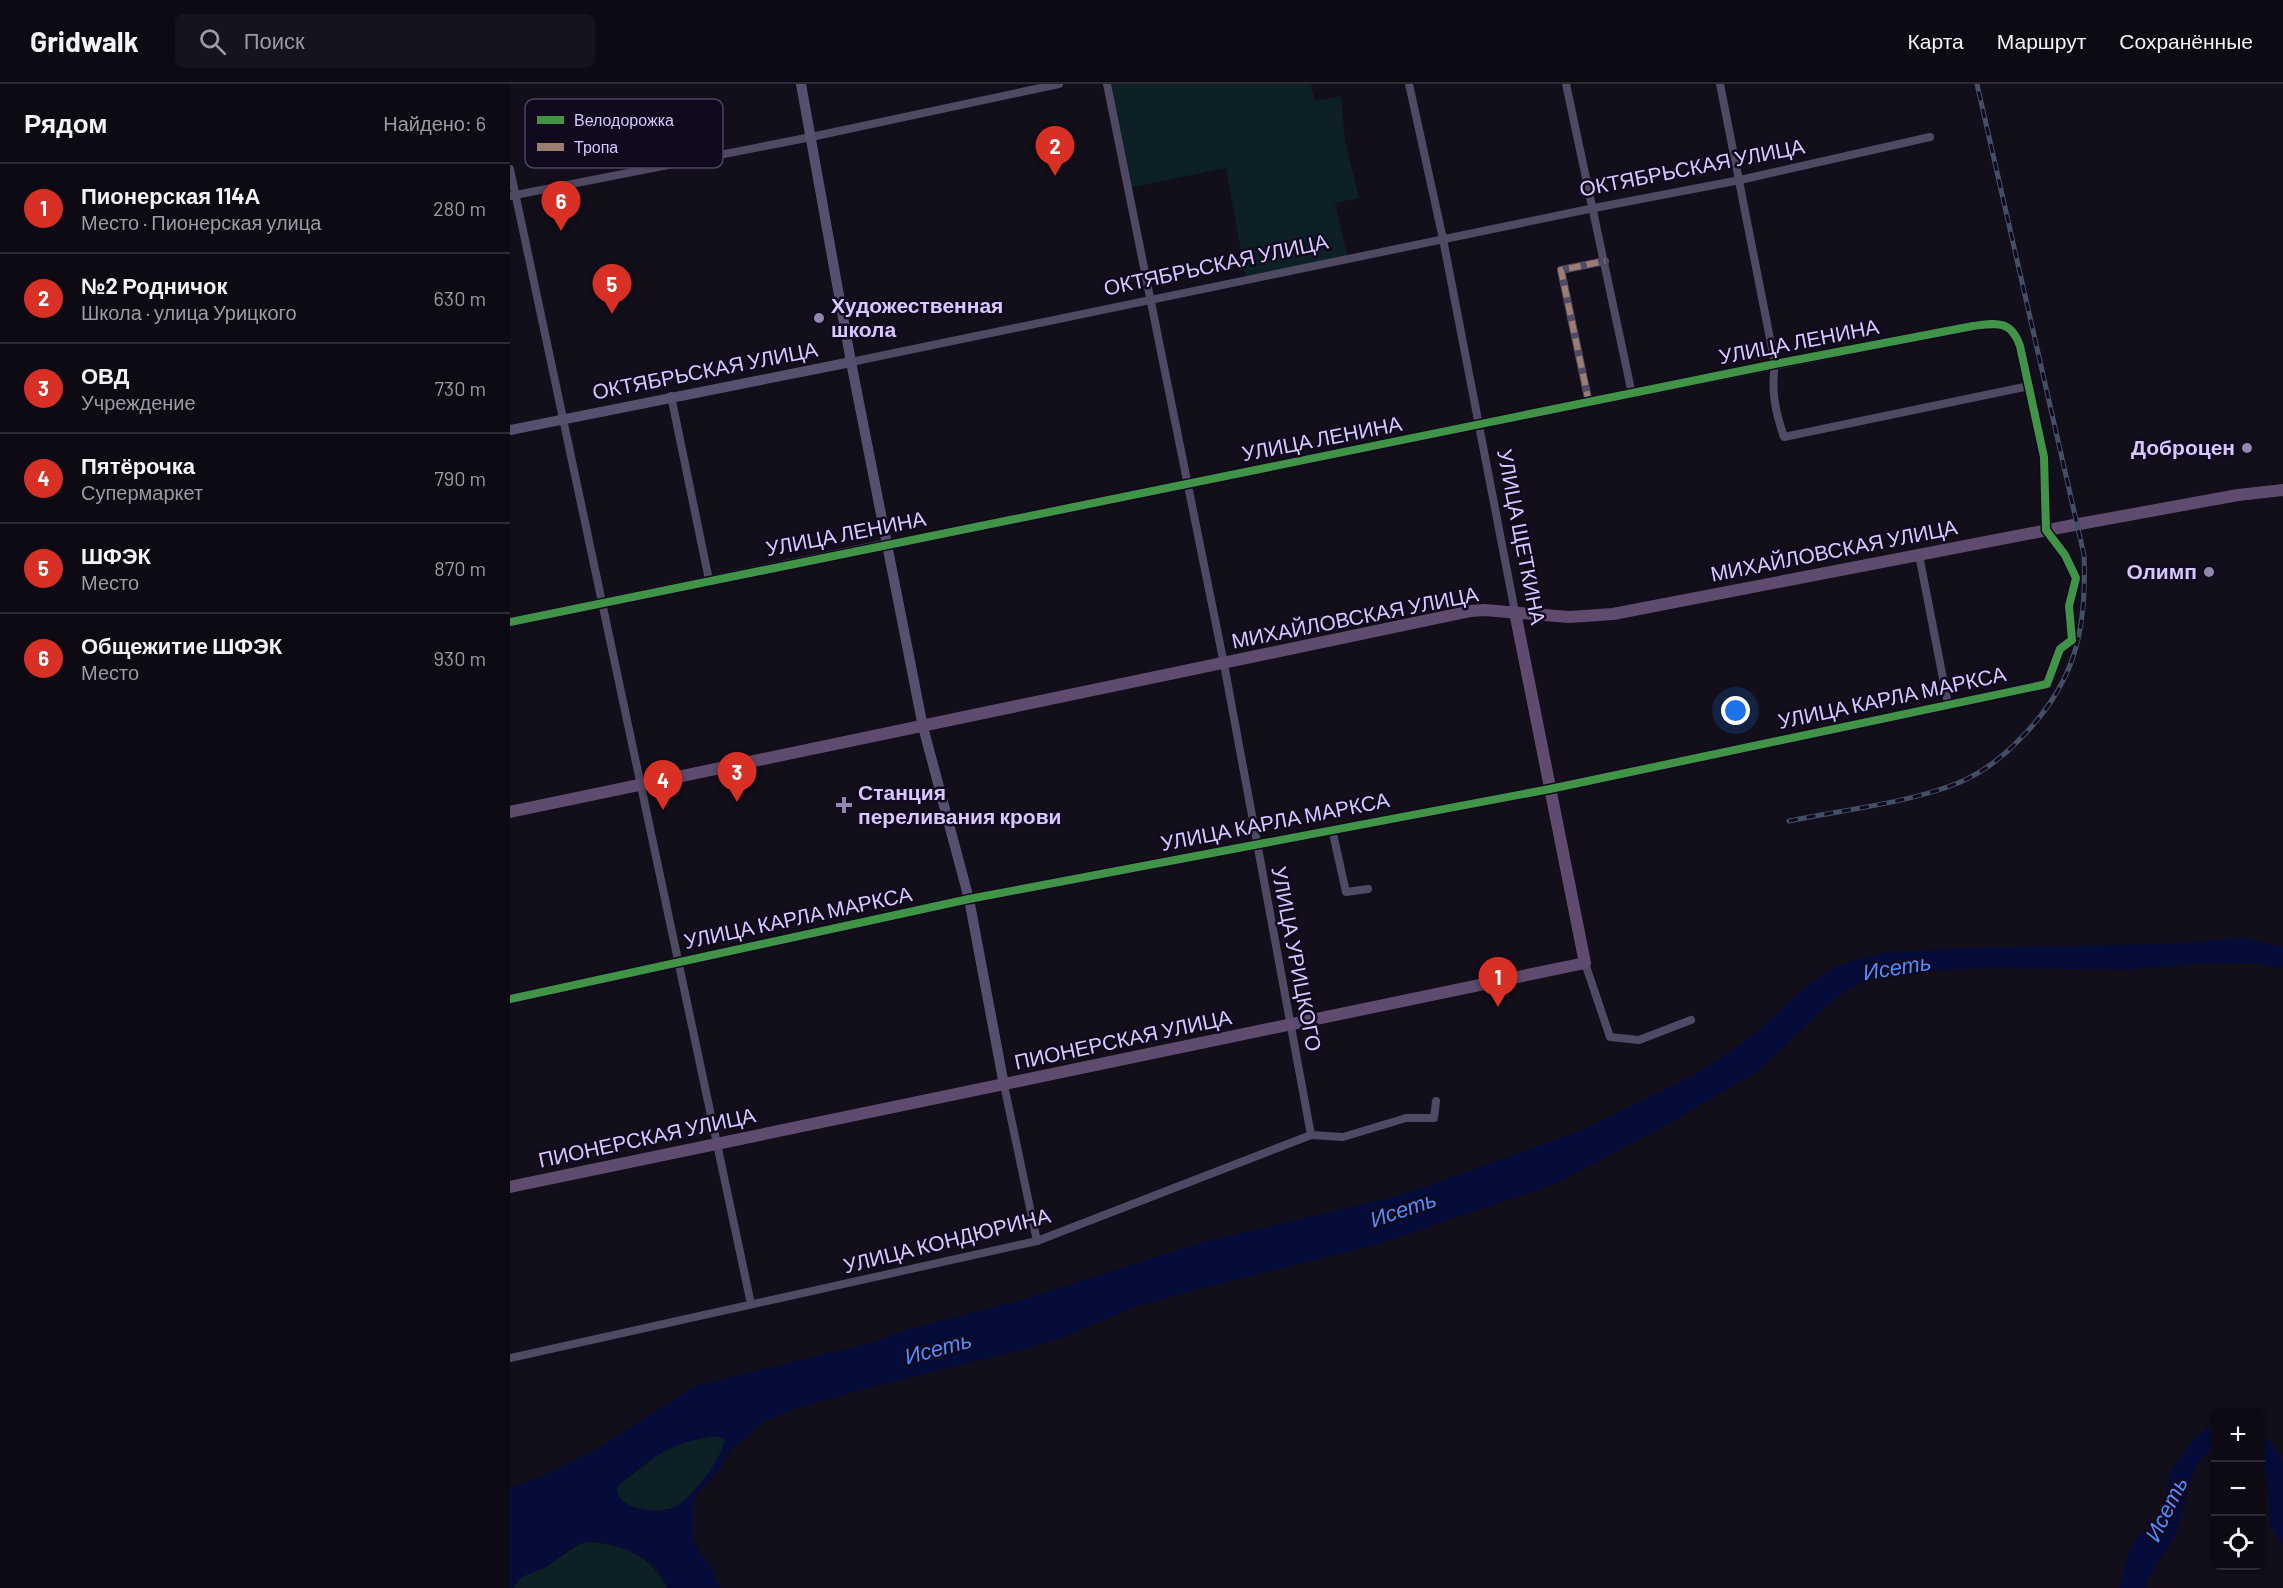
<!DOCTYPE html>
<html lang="ru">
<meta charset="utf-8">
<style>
body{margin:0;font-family:Barlow,sans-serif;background:#17131d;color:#f1f3f6}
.controls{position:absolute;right:18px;bottom:18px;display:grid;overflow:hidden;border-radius:9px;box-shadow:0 2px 4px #0004}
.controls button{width:54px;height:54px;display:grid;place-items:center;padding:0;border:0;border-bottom:2px solid #2e2b34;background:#0e0a14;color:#f1f3f6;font:30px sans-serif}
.you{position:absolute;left:1226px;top:627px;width:21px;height:21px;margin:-15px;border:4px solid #fff;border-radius:50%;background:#1a73e8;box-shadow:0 0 0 9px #1a73e833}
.badge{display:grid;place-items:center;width:39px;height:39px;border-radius:50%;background:#d93025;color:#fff;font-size:20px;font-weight:700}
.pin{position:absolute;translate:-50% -50px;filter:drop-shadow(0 2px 3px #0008)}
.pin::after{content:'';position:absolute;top:32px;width:21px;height:18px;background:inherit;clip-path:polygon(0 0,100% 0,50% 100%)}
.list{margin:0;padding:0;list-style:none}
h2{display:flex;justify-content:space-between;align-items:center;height:78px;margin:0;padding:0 24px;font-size:26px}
h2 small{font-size:20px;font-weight:400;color:#9b9aa0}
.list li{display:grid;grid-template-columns:39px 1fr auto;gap:18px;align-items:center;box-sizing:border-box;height:90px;padding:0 24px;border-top:2px solid #2e2b34}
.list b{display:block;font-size:22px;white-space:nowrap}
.list p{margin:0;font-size:20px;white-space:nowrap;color:#9b9aa0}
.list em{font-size:20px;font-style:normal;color:#9b9aa0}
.icon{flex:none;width:33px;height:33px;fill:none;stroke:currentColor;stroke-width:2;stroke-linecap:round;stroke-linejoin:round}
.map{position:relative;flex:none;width:1773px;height:1504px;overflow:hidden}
header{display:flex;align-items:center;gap:36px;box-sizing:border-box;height:84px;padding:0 30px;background:#0e0a14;border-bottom:2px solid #2e2b34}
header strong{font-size:28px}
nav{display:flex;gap:33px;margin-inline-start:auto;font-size:21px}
.search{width:420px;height:54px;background:#17131d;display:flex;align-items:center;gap:15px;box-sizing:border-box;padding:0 21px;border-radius:9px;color:#9b9aa0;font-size:22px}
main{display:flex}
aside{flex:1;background:#0e0a14}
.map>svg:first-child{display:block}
</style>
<header>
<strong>Gridwalk</strong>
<div class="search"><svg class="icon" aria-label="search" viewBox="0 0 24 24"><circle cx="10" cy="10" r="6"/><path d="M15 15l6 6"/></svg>Поиск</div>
<nav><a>Карта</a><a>Маршрут</a><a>Сохранённые</a></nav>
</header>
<main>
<aside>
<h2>Рядом<small>Найдено: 6</small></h2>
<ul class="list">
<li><span class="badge">1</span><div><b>Пионерская 114А</b><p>Место · Пионерская улица</p></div><em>280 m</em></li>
<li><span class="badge">2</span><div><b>№2 Родничок</b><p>Школа · улица Урицкого</p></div><em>630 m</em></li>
<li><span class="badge">3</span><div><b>ОВД</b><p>Учреждение</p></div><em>730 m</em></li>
<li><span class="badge">4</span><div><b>Пятёрочка</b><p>Супермаркет</p></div><em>790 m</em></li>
<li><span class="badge">5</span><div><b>ШФЭК</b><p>Место</p></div><em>870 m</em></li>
<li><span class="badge">6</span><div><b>Общежитие ШФЭК</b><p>Место</p></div><em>930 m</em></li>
</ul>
</aside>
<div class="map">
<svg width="1773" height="1504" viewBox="0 0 1773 1504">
<rect width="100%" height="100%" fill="#120e1a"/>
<g fill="#0d2026">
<path d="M597 0H801L805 17 831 12 835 56 849 114 825 119 838 174 736 195 716 84 618 104Z"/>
<path d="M205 1352 214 1354C216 1371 182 1414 167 1422 150 1431 111 1427 106 1406L110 1400C147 1371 156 1359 205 1352Z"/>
<path d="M80 1458C118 1462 138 1471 158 1504H3L12 1492 34 1484 70 1460Z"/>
</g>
<g fill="#050c39" fill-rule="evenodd">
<path d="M1734 854 1773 863V884L1748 880 1698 879 1615 886 1486 884 1391 888 1359 895 1333 909 1318 921 1248 987 1164 1037 1047 1099 869 1160 685 1206 628 1222 553 1253 515 1265 350 1306 281 1326 255 1337 221 1366 209 1386 187 1409 183 1420 184 1456 191 1470 200 1480 210 1504H158C154 1498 151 1490 146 1484 132 1468 93 1453 72 1459 59 1463 48 1476 37 1482 24 1490 10 1489 3 1504H0V1404L35 1391 89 1364 185 1302 360 1259 396 1246 511 1216 697 1157 892 1111 1070 1047 1176 995 1205 978 1247 948 1285 912 1318 887 1338 878 1373 869 1453 864 1657 860ZM205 1352 214 1354C216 1371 181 1414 167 1422 150 1431 111 1427 106 1406L110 1400C145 1372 158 1359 205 1352Z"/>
<path d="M1705 1339V1363C1671 1385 1680 1427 1661 1459 1651 1474 1642 1487 1635 1504H1609L1620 1464 1629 1451 1639 1446 1655 1417 1660 1387 1685 1354Z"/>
<path d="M1750 1351 1761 1358 1773 1377V1462L1761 1442 1757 1395 1751 1377Z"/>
</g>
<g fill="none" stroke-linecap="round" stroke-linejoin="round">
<g stroke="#4f4963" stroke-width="8">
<path d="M597 0 714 580 801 1051"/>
<path d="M899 0 933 155 1005 528"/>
<path d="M1056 0 1122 310"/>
<path d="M1210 0 1265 280C1261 306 1265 327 1274 353L1519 302"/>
<path d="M0 85 241 1220"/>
<path d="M0 112 301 53 549 0"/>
<path d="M341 278 1084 124 1230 96 1420 53"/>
<path d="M161 312 199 496"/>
<path d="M1079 319 1051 186 1095 177"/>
<path d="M1409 471 1438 620"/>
<path d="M822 745 836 808 858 805"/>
<path d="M1075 879 1100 953 1129 956 1181 936"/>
<path d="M0 915 459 815 1040 705 1537 600 1550 565 1562 556 1559 522 1566 494 1555 471 1536 446 1534 373 1510 262C1501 236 1487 239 1463 242L378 460"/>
<path d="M494 1001 527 1157"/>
<path d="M0 1274 527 1157 801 1051 833 1053 896 1034H924L926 1017"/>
</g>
<g stroke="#574f6e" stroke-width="10">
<path d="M291 0 341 278 413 643 459 815 494 1001"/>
<path d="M0 346 341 278"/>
<path d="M0 538 378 460"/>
</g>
<g stroke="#5e4b6d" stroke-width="12">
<path d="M0 728 961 527 974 526 1059 533 1103 530 1569 440 1728 411 1773 406"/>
<path d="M0 1103 1075 879 1005 528"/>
</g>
<defs>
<path id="rail" d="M1279 737C1331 726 1399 719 1448 699 1472 689 1493 673 1511 654 1565 599 1577 547 1574 471L1467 0"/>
</defs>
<use href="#rail" stroke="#424f66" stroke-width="5"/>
<use href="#rail" stroke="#110a1e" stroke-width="3" stroke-dasharray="9" stroke-linecap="butt"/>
<path stroke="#9b7d72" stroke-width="6" stroke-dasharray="12 6" stroke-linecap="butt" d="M1079 319 1051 186 1095 177"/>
<defs>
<path id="cycleway" d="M0 538 1265 280 1463 242C1487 239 1501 236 1510 262L1534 373 1536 446 1555 471 1566 494 1559 522 1562 556 1550 565 1537 600 1040 705 459 815 0 915"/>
</defs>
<use href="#cycleway" stroke="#110a1e" stroke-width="11"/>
<use href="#cycleway" stroke="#419447" stroke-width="8"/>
</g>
<g fill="#9386af" stroke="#110a1e" stroke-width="2">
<circle cx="309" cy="234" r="6"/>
<circle cx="1737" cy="364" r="6"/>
<circle cx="1699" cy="488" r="6"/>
<path d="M331 712h6v6h6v6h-6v6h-6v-6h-6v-6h6z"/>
</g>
<g text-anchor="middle" stroke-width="5" stroke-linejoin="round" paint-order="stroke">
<g font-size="21" fill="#d9c6ff" stroke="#110a1e">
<text transform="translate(1182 84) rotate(-11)" y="7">ОКТЯБРЬСКАЯ УЛИЦА</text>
<text transform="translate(706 181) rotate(-12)" y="7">ОКТЯБРЬСКАЯ УЛИЦА</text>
<text transform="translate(1289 258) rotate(-11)" y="7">УЛИЦА ЛЕНИНА</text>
<text transform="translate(195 287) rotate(-11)" y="7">ОКТЯБРЬСКАЯ УЛИЦА</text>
<text transform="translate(812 355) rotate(-11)" y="7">УЛИЦА ЛЕНИНА</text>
<text transform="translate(336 450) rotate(-11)" y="7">УЛИЦА ЛЕНИНА</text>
<text transform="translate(1011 453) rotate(79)" y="7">УЛИЦА ЩЕТКИНА</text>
<text transform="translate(1324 467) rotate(-11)" y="7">МИХАЙЛОВСКАЯ УЛИЦА</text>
<text transform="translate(845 534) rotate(-11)" y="7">МИХАЙЛОВСКАЯ УЛИЦА</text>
<text transform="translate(1382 614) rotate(-12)" y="7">УЛИЦА КАРЛА МАРКСА</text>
<text transform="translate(765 738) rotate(-11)" y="7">УЛИЦА КАРЛА МАРКСА</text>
<text transform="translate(288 834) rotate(-12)" y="7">УЛИЦА КАРЛА МАРКСА</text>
<text transform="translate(786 875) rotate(79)" y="7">УЛИЦА УРИЦКОГО</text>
<text transform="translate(613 956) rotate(-12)" y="7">ПИОНЕРСКАЯ УЛИЦА</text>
<text transform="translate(137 1054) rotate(-12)" y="7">ПИОНЕРСКАЯ УЛИЦА</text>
<text transform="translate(437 1157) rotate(-14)" y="7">УЛИЦА КОНДЮРИНА</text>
</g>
<g font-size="21" font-weight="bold" fill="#d9c6ff" stroke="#110a1e" text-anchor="start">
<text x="321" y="229">Художественная<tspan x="321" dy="24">школа</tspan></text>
<text x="1725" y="371" text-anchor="end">Доброцен</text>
<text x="1687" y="495" text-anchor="end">Олимп</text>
<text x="348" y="716">Станция<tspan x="348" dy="24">переливания крови</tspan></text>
</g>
<g font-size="22" font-style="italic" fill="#548bff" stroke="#110a1e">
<text transform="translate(1387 883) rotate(-9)" y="8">Исеть</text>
<text transform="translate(893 1125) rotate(-19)" y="8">Исеть</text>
<text transform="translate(428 1264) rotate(-15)" y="8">Исеть</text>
<text transform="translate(1656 1425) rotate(-64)" y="8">Исеть</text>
</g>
</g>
<rect x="15" y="15" width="198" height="69" rx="9" fill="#110a1e" stroke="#4d4262" stroke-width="1.5"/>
<rect x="27" y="32" width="27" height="8" fill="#419447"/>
<rect x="27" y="59" width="27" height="8" fill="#9b7d72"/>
<g font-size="16" fill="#d9c6ff">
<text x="64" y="42">Велодорожка</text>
<text x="64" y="69">Тропа</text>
</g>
</svg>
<div class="controls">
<button>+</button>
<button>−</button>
<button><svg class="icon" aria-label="locate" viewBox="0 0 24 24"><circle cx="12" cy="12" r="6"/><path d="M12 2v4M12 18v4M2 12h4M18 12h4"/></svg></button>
</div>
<div class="you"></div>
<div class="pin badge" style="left:988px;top:923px">1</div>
<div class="pin badge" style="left:545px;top:92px">2</div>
<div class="pin badge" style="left:227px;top:718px">3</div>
<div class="pin badge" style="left:153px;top:726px">4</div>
<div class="pin badge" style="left:102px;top:230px">5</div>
<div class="pin badge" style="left:51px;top:147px">6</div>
</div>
</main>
